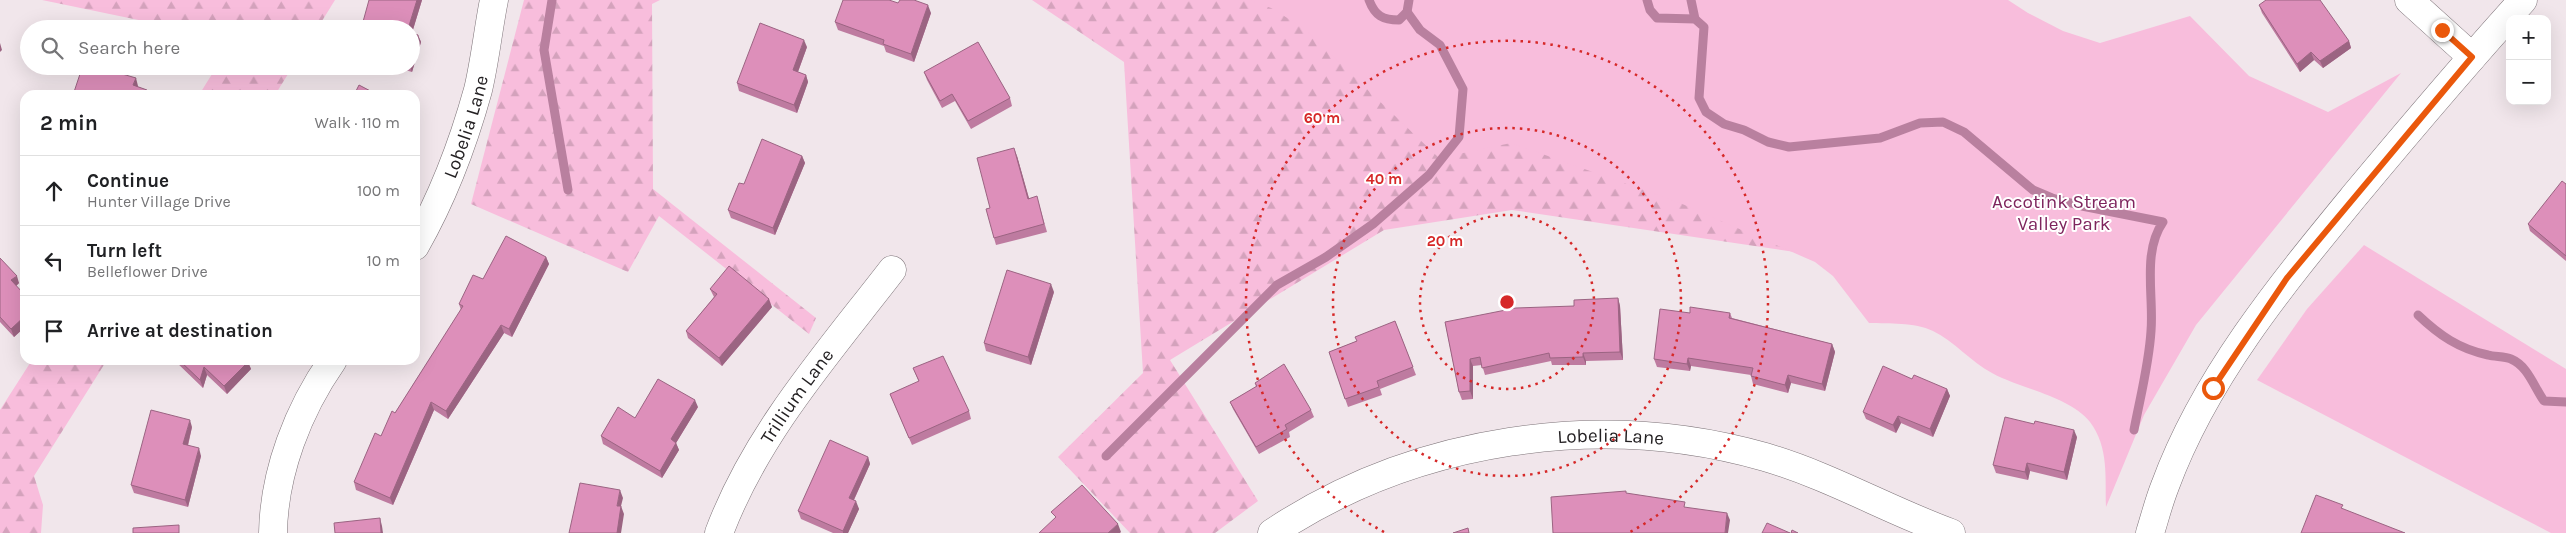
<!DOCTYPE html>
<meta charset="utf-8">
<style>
body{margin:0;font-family:Karla,sans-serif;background:#f6f6f6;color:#202124}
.controls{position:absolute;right:15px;top:15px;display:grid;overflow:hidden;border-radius:10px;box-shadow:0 5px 20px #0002}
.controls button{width:45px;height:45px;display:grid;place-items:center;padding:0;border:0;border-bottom:1px solid #e0e0e0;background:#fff;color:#202124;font:25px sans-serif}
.stop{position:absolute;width:15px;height:15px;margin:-11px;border:4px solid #ea580c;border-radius:50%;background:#fff}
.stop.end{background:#ea580c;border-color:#fff;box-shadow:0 1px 5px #0008}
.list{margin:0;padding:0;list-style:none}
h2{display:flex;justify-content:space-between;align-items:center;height:65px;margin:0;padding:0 20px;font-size:21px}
h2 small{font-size:16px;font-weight:400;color:#757577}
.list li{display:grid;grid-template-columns:32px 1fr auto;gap:15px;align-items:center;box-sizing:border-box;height:70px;padding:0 20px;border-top:1px solid #e0e0e0}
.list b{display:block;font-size:19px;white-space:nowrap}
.list p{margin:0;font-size:16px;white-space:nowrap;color:#757577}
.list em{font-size:16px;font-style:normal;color:#757577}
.icon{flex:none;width:28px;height:28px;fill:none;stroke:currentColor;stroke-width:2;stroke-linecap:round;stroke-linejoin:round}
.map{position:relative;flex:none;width:2566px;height:533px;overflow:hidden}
.search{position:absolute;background:#fff;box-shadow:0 5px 20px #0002;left:20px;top:20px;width:400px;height:55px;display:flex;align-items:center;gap:12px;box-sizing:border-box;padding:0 18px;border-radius:28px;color:#757577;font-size:19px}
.panel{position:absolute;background:#fff;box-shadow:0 5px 20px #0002;left:20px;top:90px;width:400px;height:275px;border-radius:15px}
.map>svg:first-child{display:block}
</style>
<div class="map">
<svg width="2566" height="533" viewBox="0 0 2566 533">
<defs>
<pattern id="forest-firs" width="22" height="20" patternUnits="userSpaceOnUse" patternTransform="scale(1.25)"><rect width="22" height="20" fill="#f8bddc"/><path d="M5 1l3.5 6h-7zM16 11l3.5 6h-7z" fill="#d4a2bc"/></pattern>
</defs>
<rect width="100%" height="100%" fill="#f1e6eb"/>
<g fill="url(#forest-firs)">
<path d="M42 0H335L317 29H182Z"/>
<path d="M524 0H660L652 4 653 189 816 318 809 334 659 216 628 272 471 204Z"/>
<path d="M1032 0H1261L1510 139 1607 172 1808 254 1512 210 1384 230 1170 360 1258 501 1215 533H1130L1058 457 1143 373 1124 62Z"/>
<path d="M217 66H293L275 95H199Z"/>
<path d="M32 360H107L34 476 43 505 41 533H0V410Z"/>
</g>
<g fill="#f8bddc">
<path d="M1249 0H2008L2028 13 2063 31 2100 43 2190 16 2249 76 2328 112 2401 73 2196 325 2144 415 2106 507C2105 478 2109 447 2090 422 2069 396 2021 389 1992 373 1971 362 1954 341 1933 331 1914 322 1889 324 1869 323L1833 276 1815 262 1680 203 1511 143 1439 158 1302 27 1271 8Z"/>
<path d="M2364 245 2566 369V533H2551L2257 380 2307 309Z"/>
</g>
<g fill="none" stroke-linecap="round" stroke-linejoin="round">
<g stroke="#b9809f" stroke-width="9">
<path d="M552 0 544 50 568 190"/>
<path d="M1369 0C1375 16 1383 20 1399 20L1407 12 1409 0"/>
<path d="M1647 0 1650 10 1657 18 1695 19 1704 27 1699 98 1706 112 1724 124 1744 130 1768 142 1789 147 1880 138 1920 123 1943 122 1964 132 2033 190 2052 198 2082 206 2163 222C2142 252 2154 297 2151 331 2149 364 2140 398 2134 430"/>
<path d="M1691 0 1695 19"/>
<path d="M2418 315C2439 335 2459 349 2488 355 2495 357 2505 356 2511 359 2528 366 2534 387 2544 401L2566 402"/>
<path d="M1106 456 1277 285 1326 257 1373 224 1429 175 1459 137 1463 89 1440 45 1420 30 1407 12"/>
</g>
<defs>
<g id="minor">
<path d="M2409 0 2472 57"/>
<path id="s1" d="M415 246C443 197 463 144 478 90 485 61 488 30 494 0"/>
<path d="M273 533C274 472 298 410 333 360"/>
<path id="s2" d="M719 533C756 434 828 353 892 270"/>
<path id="s3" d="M1272 533C1414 438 1601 410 1765 457 1830 476 1888 510 1951 533"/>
</g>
<path id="tertiary" d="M2150 533C2155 517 2159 501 2165 486 2205 377 2282 284 2355 195 2410 129 2465 64 2523 0"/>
</defs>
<use href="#minor" stroke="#7d7378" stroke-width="29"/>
<use href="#tertiary" stroke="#7d7378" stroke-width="29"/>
<use href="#minor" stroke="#fff" stroke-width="28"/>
<use href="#tertiary" stroke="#fff" stroke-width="28"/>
</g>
<g fill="#be7ba0">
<path d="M369 0H422L412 33 418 35 421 42 412 72 392 66H411Z"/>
<path d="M898 3 931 13 914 62 886 52 884 46 838 30 835 22Z"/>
<path d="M2259 5 2349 41 2351 48 2323 68 2314 60 2300 72 2262 13Z"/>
<path d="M807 47 798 72 806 75 808 82 797 113 739 91 737 83Z"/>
<path d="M924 72 1010 98 1012 106 971 129 955 101 942 108 927 80Z"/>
<path d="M802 156 805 163 775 235 731 218 728 210 744 184Z"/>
<path d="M1017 156 1029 198 1039 204 1047 232 996 245 994 238 990 208Z"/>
<path d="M2566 184V261L2530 231 2528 224Z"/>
<path d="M546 257 549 264 512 337 504 333 448 419 434 410 393 505 356 490 354 482 395 413 461 310 459 304 483 279Z"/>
<path d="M0 258 19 283 16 286 25 295V327L14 337 0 322Z"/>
<path d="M710 289 772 307 722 366 688 338 686 331 714 297Z"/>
<path d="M1054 292 1031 365 986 351 984 343Z"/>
<path d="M1618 298 1620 306 1623 360 1586 361V365H1552L1551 361 1485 375 1482 365 1473 366V399L1462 400 1459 392 1445 322 1574 306Z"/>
<path d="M1690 313H1730L1732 318 1832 344 1835 352 1825 391 1791 383 1788 393 1753 384 1751 376V375L1691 366 1690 371 1657 367 1654 359Z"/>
<path d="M1395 321 1416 375 1380 389 1382 395 1348 407 1329 352 1357 341Z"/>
<path d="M174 360H247L248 362 251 369 227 394 207 375 203 388Z"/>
<path d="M913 368 969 411 971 419 912 445 890 394 919 382Z"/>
<path d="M1912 379 1947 389 1950 396 1933 437 1901 423 1896 433 1866 419 1863 412Z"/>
<path d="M1255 383 1311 410 1314 417 1289 432 1290 437 1259 454 1233 409 1230 402 1256 387Z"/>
<path d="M698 407 676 443 679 450 662 478 603 444 601 436 635 418Z"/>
<path d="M192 427 188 446 201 456 188 507 134 493 131 485Z"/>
<path d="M2077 437 2067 480 2030 471 2028 480 1996 473 1993 465Z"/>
<path d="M868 457 870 464 854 500 859 509 848 533H833L801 519 798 511Z"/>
</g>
<g fill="#9b6482">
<path d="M417 0H422L411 36V29H408Z"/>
<path d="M928 5 931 13 914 62 911 54Z"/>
<path d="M418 35 421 42 412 72 410 66H411V58Z"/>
<path d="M804 40 807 47 796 77 793 70Z"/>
<path d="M2349 41 2351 48 2323 68 2320 61Z"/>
<path d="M0 43 2 50 0 52Z"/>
<path d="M2311 52 2314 60 2300 72 2297 64Z"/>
<path d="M114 66H116L117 71 115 78 112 71Z"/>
<path d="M806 75 808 82 797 113 794 105Z"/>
<path d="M136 78 138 86 136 93 133 85Z"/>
<path d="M1014 148 1017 156 1031 206 1028 199Z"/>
<path d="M802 156 805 163 775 235 773 228Z"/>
<path d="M546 257 549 264 512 337 509 329Z"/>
<path d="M17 276 19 283 14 288 11 280Z"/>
<path d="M1051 284 1054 292 1031 365 1028 357Z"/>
<path d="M1618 298 1620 306 1623 360 1620 352Z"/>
<path d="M769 299 772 307 722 366 719 358Z"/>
<path d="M25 316V327L14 337 11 329Z"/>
<path d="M501 325 504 333 448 419 446 411Z"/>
<path d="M1832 344 1835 352 1825 391 1822 384Z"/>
<path d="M1583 353 1586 361V365L1583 357Z"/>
<path d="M1688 358 1691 366 1690 371 1687 364Z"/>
<path d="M1470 359 1473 366V399L1470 391Z"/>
<path d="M248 362 251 369 227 394 224 386Z"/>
<path d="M204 367 207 375 203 388 200 380Z"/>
<path d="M1788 375 1791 383 1788 393 1785 385Z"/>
<path d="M1947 389 1950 396 1933 437 1930 429Z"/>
<path d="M695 400 698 407 676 443 679 450 662 478 660 471 671 439Z"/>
<path d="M431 402 434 410 393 505 390 498Z"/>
<path d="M1898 416 1901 423 1896 433 1893 425Z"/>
<path d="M190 420 192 427 186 452 183 444Z"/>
<path d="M2074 430 2077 437 2067 480 2064 472Z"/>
<path d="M199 448 201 456 188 507 185 500Z"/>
<path d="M868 457 870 464 851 506 849 498Z"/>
<path d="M2027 463 2030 471 2028 480 2025 472Z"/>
<path d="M620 490 623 498 621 506 624 514 621 533H617V506Z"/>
<path d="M856 501 859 509 848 533H843V531Z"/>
<path d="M1727 513 1730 520 1728 533H1725Z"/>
<path d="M380 518 382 526 383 533H381Z"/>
<path d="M1118 524 1121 532 1120 533H1108Z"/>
</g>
<g fill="#dd8fba" stroke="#9b6482">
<path d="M369 0H417L408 29H361Z"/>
<path d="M843 0H889L898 3 900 0H914L928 5 911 54 883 44 884 40 835 22Z"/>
<path d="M2266 0H2320L2349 41 2320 61 2311 52 2297 64 2259 5Z"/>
<path d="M760 23 804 40 793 70 806 75 794 105 737 83Z"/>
<path d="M411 33 418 35 411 58Z"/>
<path d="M978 42 1010 98 968 121 952 94 940 101 924 72Z"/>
<path d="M86 66H114L112 71 136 78 133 85 147 90 145 95H73L82 68 85 69Z"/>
<path d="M359 85 378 95H354Z"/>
<path d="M762 139 802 156 773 228 728 210 739 183 744 184Z"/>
<path d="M1014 148 1028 199 1037 196 1044 224 994 238 986 209 990 208 977 158Z"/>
<path d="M2562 181 2566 184V256L2528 224Z"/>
<path d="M506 236 546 257 509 329 501 325 446 411 431 402 390 498 354 482 375 433 381 436 392 411 395 413 463 306 459 304 473 275 483 279Z"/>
<path d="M0 258 17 276 11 280 25 295V316L11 329 0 317Z"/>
<path d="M729 266 769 299 719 358 686 331 717 294 710 289Z"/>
<path d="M1007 270 1051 284 1028 357 984 343Z"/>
<path d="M1618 298 1620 352 1583 353V357L1550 358 1549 353 1482 368 1480 357 1470 359V391L1459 392 1445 322 1516 308 1574 306V300Z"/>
<path d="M1690 307 1730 313 1729 318 1832 344 1822 384 1788 375 1785 385 1751 376 1753 368 1688 358 1687 364 1654 359 1660 309 1690 313Z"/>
<path d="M1395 321 1413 367 1377 381 1379 387 1345 399 1329 352 1357 341 1355 337Z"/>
<path d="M943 356 969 411 909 438 890 394 919 381 913 368Z"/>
<path d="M179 360H247L248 362 224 386 204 367 200 380Z"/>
<path d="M1284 364 1311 410 1285 425 1287 429 1256 447 1230 402 1257 386 1255 383Z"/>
<path d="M1883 366 1912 379 1914 375 1947 389 1930 429 1898 416 1893 425 1863 412Z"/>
<path d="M658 379 695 400 671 439 676 443 660 471 601 436 618 407 635 418Z"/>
<path d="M151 410 190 420 183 444 199 448 185 500 131 485Z"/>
<path d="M2005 417 2034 424 2035 421 2074 430 2064 472 2027 463 2025 472 1993 465Z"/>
<path d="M830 440 868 457 849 498 856 501 843 531 798 511Z"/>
<path d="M580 483 620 490 617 506H621L617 533H569Z"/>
<path d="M1082 485 1118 524 1108 533H1039L1056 517 1051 512Z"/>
<path d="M1626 491V493L1685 502 1684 507 1727 513 1725 533H1553L1551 497Z"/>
<path d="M2316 495 2343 505 2341 508 2405 533H2301Z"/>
<path d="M380 518 381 533H335L334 523Z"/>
<path d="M1767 523 1790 533H1762Z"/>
<path d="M179 525V533H133V528Z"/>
<path d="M1468 528 1469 533H1453Z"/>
<path d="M1792 530 1798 533H1791Z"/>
</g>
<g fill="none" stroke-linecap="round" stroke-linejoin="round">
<path stroke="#ea580c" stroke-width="6" d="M2213 388 2287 278 2472 57 2442 30"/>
</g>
<g fill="none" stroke="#d62828" stroke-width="2.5" stroke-dasharray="2.5 5">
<circle cx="1507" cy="302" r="87"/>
<circle cx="1507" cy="302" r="174"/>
<path d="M1384 532A261 261 0 1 1 1630 532"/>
</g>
<g text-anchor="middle" stroke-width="4" stroke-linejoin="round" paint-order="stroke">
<g font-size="19" fill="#242123" stroke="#fff">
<text dy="7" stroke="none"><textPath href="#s1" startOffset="130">Lobelia Lane</textPath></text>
<text dy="7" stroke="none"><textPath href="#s2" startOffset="158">Trillium Lane</textPath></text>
<text dy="7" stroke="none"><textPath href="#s3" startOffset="358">Lobelia Lane</textPath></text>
</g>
<g font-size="19" fill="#7e245d" stroke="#fff">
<text x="2064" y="208">Accotink Stream<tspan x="2064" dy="22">Valley Park</tspan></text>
</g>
</g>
<circle cx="1507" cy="302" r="8" fill="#d62828" stroke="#fff" stroke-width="2.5"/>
<g font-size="15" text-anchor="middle" font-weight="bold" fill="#d62828" stroke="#fff" stroke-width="4" stroke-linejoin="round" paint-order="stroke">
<text x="1322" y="123">60 m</text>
<text x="1384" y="184">40 m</text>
<text x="1445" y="246">20 m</text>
</g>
</svg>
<div class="controls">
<button>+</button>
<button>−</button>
</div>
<div class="stop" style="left:2213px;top:388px"></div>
<div class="stop end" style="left:2442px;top:30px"></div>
<div class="search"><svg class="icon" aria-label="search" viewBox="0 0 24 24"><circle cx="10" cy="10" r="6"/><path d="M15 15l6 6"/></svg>Search here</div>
<section class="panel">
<h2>2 min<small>Walk · 110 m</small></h2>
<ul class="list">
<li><svg class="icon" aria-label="ahead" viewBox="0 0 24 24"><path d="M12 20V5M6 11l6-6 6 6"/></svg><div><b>Continue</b><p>Hunter Village Drive</p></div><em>100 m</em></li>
<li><svg class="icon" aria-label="left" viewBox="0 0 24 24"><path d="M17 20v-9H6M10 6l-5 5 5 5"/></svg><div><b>Turn left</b><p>Belleflower Drive</p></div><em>10 m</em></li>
<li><svg class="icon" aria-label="arrive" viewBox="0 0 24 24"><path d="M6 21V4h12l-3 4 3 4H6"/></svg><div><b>Arrive at destination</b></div></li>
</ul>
</section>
</div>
